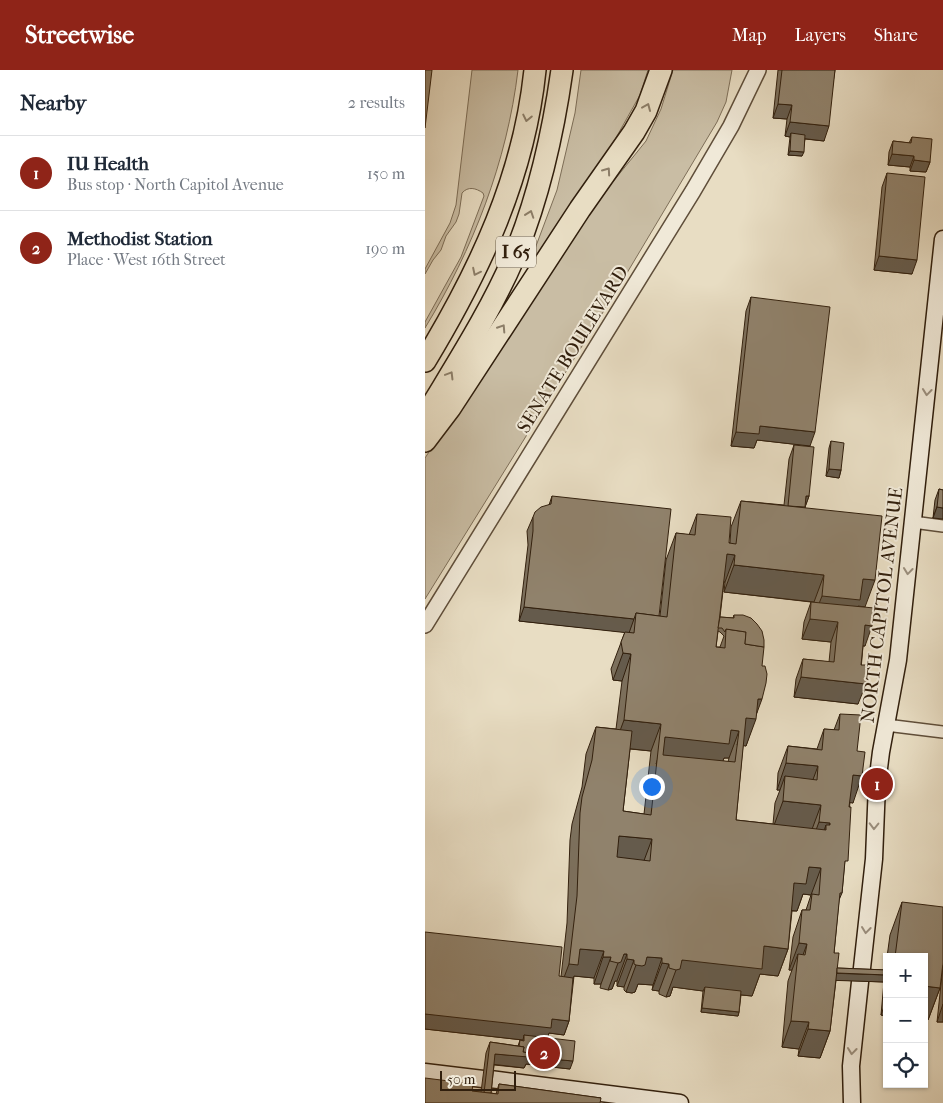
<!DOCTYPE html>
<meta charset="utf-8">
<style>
body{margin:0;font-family:"IM FELL French Canon",serif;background:#f2f2f3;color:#1f2937}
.controls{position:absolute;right:15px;bottom:15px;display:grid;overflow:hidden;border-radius:0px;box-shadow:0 1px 4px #0004}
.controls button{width:45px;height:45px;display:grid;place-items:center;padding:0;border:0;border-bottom:1px solid #e0e1e3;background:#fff;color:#1f2937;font:25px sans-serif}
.scale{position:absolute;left:15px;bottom:12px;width:76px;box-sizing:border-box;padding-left:5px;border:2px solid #311f0d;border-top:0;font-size:14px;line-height:18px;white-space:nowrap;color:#311f0d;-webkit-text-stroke:4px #f0e9d8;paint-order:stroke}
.you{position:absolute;left:226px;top:716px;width:18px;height:18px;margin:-12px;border:4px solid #fff;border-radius:50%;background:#1a73e8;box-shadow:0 0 0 8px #1a73e833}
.badge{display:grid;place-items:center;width:32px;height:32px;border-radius:50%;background:#8f2418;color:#fff;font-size:16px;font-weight:700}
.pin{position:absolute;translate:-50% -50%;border:2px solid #fff;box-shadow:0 1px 5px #0006}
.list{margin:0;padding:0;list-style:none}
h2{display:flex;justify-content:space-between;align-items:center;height:65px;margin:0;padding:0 20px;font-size:21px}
h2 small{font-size:16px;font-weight:400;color:#747a83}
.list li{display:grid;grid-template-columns:32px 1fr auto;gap:15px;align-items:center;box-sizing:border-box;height:75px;padding:0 20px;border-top:1px solid #e0e1e3}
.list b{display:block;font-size:19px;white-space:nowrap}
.list p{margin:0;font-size:16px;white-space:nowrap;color:#747a83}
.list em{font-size:16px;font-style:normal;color:#747a83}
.icon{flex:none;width:28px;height:28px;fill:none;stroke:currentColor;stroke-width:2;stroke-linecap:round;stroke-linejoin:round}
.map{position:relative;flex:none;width:518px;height:1033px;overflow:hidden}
header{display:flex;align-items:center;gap:30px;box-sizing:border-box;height:70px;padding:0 25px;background:#8f2418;color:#fff}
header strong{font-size:24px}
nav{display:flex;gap:28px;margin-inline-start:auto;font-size:18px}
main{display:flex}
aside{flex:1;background:#fff}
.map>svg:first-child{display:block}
</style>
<header>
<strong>Streetwise</strong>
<nav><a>Map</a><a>Layers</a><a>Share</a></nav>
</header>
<main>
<aside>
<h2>Nearby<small>2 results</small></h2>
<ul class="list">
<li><span class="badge">1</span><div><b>IU Health</b><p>Bus stop · North Capitol Avenue</p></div><em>150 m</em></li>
<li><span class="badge">2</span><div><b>Methodist Station</b><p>Place · West 16th Street</p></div><em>190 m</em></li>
</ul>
</aside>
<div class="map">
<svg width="518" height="1033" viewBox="0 0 518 1033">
<rect width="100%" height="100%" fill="#e8ddc3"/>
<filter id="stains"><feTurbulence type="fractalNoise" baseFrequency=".004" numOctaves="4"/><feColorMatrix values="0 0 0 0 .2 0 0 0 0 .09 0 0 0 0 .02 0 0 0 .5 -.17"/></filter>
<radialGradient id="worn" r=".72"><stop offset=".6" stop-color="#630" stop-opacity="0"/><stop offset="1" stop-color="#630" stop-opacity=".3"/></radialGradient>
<g fill="#c9bda4" stroke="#7d6e58">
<path d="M47 0H93C82 92 48 179 0 258V252L36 187 59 126 58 123C51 118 43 116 37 123L34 144 31 152 21 166 16 180 8 190 0 204V199L25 153 31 135Z"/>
<path d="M156 0H223L215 25 188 73 96 216 132 120 150 43Z"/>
<path d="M248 0H307L301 32 292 52 193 218 0 529V388L161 145 221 71 236 39Z"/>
</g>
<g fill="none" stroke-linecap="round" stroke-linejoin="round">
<defs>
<g id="minor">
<path d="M488 452 518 456"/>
<path d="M461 655 518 662"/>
</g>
<path id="tertiary" d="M0 555 268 121 306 56 333 0"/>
<g id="secondary">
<path d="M436 907 449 789 452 714 456 682 473 590 518 169"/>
<path d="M0 1002 58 1009"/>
<path d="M65 1009 255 1033"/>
<path d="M427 1033 426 996 435 912"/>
</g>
<g id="motorway">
<path d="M0 291C55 200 99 107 110 0"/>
<path d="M0 347C31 295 65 243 89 187 114 127 128 64 137 0"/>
<path d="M0 371 25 338 155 139 209 62 221 41 236 0"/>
</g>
</defs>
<use href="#minor" stroke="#5f4e3a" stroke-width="14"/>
<use href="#tertiary" stroke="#5f4e3a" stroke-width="18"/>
<use href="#secondary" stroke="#311f0d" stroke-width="19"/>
<use href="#motorway" stroke="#311f0d" stroke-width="24"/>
<use href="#minor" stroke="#f0e9d8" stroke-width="11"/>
<use href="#tertiary" stroke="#f0e9d8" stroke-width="15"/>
<use href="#secondary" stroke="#f0e9d8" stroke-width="16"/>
<use href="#motorway" stroke="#e8ddc3" stroke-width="21"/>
</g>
<g fill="#7c705d" stroke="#311f0d" fill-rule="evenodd">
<path d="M353 0H410L399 71 380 69 377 86 363 85 365 67 360 66 362 49 348 48Z"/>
<path d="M487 67 505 92 501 102 485 101V97L463 95 464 82 468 71 484 73Z"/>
<path d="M462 103 487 204 449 200 457 117Z"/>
<path d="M326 227 385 376 332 370 329 378 306 376 321 241Z"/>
<path d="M406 371 416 400 414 408 401 406 404 378Z"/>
<path d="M369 375 384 426 380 437 440 537H433L440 576H438L433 634 369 627 371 609 378 589 404 592 406 572 377 569 379 552 386 532 299 522 300 512H299L295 547 308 548 309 545 332 642 321 676 318 675 311 750 348 754 350 733 355 720H352L353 703 363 676 392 679 399 659 409 660 415 644 428 733 425 732 417 823 414 830 409 883 412 898 461 900 462 891V946L456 945 459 912 411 910 405 961 395 988 373 986 374 979 357 977 363 911 367 900H364L368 867 377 840H381L386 825 378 824 372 841H367L363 879 353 906 335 904 327 926 316 925 314 942 313 946 276 942 278 921 248 917 245 926 241 927 234 924V921L227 920 228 915 213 914 210 922 207 923 201 922 199 920V917L192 916V911H190L187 919 183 920 175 918 176 914H169V908L149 906 144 951 139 965 124 963 122 968 145 999 101 994 99 998 69 995 66 1023 71 1024 74 1014 176 1028 0 1033 47 1021 56 1022 61 983 65 972 93 976 95 970H98L0 959 134 906 136 907 142 853 145 770 147 754 157 717 161 684 171 657 191 659 197 611 188 610 186 599 200 562 94 551 103 475 102 461 108 447 124 435 127 426 234 546H235L241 490 251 463 264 465 272 444 305 473 306 457 316 431 359 435 364 389ZM293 561 295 562 299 566 295 577H291ZM205 679 226 681 219 744 198 741ZM299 688H304L303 692 298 691Z"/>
<path d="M514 419 518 420 508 448 510 430Z"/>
<path d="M477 832 515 918 503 950H499V887H462L465 865Z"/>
<path d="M518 895V952H512Z"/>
</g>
<g fill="#655b4c" stroke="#311f0d">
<path d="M353 34 367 35 362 49 348 48Z"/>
<path d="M365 52 404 56 399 71 366 67V63L365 67 360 66Z"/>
<path d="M365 81 379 82 377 86 363 85Z"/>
<path d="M467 84 489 86 485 97 463 95Z"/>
<path d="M489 90 505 92 501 102 485 101Z"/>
<path d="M454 186 492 190 487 204 449 200Z"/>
<path d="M335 356 390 362 385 376 332 370 329 378 306 376 311 362Z"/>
<path d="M404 399 416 400 414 408 401 406Z"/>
<path d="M381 426H384L379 440Z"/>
<path d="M512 437 518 438V449L508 448Z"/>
<path d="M302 484 310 485 300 512 292 511Z"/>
<path d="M309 495 399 505 389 532 299 522Z"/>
<path d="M438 509 450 510 440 537 433 536 426 557 413 552 406 572 377 569 385 549H388L397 526Z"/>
<path d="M99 537 209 549 204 563 94 551Z"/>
<path d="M440 555 447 556 440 576 433 575Z"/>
<path d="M198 583 206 584 197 611 188 610Z"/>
<path d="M376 607 441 614 433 634 369 627Z"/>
<path d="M333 629H337L330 648 331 649 321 676 312 675 321 648Z"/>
<path d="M199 650 236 654 226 681 189 677Z"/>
<path d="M306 660 314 661 304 688H299L294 701 231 694 240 667Z"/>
<path d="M361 693 393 696 383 723 360 706 355 720H352Z"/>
<path d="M428 705 437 706 428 733 418 732Z"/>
<path d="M358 731 396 735 386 762 348 758Z"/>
<path d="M394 752 405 753 395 780 401 760V755L392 780 384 779Z"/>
<path d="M194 766 227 769 217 796 184 793Z"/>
<path d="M384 797 396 798 386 825 378 824 372 841 360 840 369 813Z"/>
<path d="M374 873 382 874 372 901 373 884 367 900H364Z"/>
<path d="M339 876 363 879 353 906 335 904 327 926 279 921 280 917 278 921 248 917 245 926 241 927 251 900 257 890Z"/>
<path d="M155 879 179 881 169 908 149 906 143 922 134 921 144 894Z"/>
<path d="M199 884H202L192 911H190L187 919 183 920 193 893Z"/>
<path d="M178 887H186L176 914H169Z"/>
<path d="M222 887 237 888 228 915 213 914 210 922 207 923 201 922 211 895Z"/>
<path d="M202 889 209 890 199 917 192 916Z"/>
<path d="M237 893 244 894 234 921 227 920Z"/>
<path d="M402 903 462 905 459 912 399 910Z"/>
<path d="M499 916 515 918 503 950H499Z"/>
<path d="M462 928V946L456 945Z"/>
<path d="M518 934V952H512Z"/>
<path d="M277 938 314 942 313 946 276 942Z"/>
<path d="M0 944 127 949 144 951 139 965 124 963 121 972 99 965 98 970 0 959Z"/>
<path d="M366 951 384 952 374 979 357 977Z"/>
<path d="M383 959 405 961 395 988 373 986Z"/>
<path d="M70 984 97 986 148 991 145 999 101 994 99 998 66 994Z"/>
</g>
<g fill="#90826c" stroke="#311f0d" fill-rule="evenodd">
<path d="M0 0H7L0 58Z"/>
<path d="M357 0H410L404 56 365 52 367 35 353 34Z"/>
<path d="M366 63 380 65 379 82 365 81Z"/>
<path d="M487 67 507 69 505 92 489 90V86L467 84 468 71 486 73Z"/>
<path d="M462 103 500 107 492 190 454 186Z"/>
<path d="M326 227 405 237 390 362 335 356 334 364 311 362Z"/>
<path d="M406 371 419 373 416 400 404 399Z"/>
<path d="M369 375 389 377 384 426H381L380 437 363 436Z"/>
<path d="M514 419 518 420V438L512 437Z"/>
<path d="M127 426 246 439 234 546 211 543 209 549 99 537 108 461V447L110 442 116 437 126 434Z"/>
<path d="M316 431 457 446 450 510 438 509 435 530 397 526 399 505 309 495 310 485 302 484 291 577 300 578 301 559 321 562 320 574 339 577 337 596H340L342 604 341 613 337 629H333L331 649 321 648 311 750 401 760V755H405V753L394 752 396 735 358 731 360 706 392 710 393 696 361 693 363 676 397 680 399 659 414 660 415 644 436 645 432 681 440 682 437 706 428 705 424 737H426L423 791H420L417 823H415L409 883H414L405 961 383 959 384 952 366 951 373 884 380 885 382 874 374 873 377 840H385L387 824 394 825 396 798 384 797 381 814 369 813 363 879 339 876 337 899 257 890 255 899 251 900 244 898V894L237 893V888L222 887 220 895 217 896 211 895 209 894V890L202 889V884H199L196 892 193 893 185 891 186 887H178L179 881 155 879 153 895 144 894 152 826 155 743 157 727 167 690 171 657 207 661 198 741 226 745 236 654 199 650 206 584 198 583 196 572 200 562 209 563 211 543 242 547 251 463 270 465 272 444 306 447 304 473 311 474ZM306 660 314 661 310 692 238 685 240 667 304 674ZM194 766 227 769 225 791 192 787Z"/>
<path d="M386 532 449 538 447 556 440 555 436 595H443L441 614 376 607 378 589 409 592 413 552 385 549Z"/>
<path d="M309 545H318L326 548 332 554 337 561 339 570V577L320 574 321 562 301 559 300 562 297 558H293L295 547 309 548Z"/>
<path d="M477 832 518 837V893L515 918 499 916V887H470Z"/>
<path d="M0 862 137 877 134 906 148 908 144 951 127 949 126 958 0 944Z"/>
<path d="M412 898 462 900V905L412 903Z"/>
<path d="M280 917 316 921 314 942 277 938Z"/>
<path d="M99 965 150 971 148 991 103 987 104 983 98 982 99 977 94 976 95 970 99 971Z"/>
<path d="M65 972 99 977 98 982 104 983 103 987 70 984 66 1023H59Z"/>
<path d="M0 1008 48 1014 47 1021 73 1024 74 1014 176 1028 175 1033H0Z"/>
</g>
<defs><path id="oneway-chevron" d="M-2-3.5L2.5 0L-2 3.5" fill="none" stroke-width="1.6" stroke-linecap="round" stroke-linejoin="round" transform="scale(1.25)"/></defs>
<g stroke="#8c7e68">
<use href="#oneway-chevron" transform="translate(222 37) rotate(-67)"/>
<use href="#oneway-chevron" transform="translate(102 48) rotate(102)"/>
<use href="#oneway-chevron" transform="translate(182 101) rotate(-55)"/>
<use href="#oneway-chevron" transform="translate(105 144) rotate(-71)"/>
<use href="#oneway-chevron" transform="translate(51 202) rotate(116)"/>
<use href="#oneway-chevron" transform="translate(77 258) rotate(-57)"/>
<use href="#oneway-chevron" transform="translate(25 305) rotate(-59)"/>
</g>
<g stroke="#9a8e7d">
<use href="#oneway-chevron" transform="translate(502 322) rotate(96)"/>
<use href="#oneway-chevron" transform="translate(483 501) rotate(96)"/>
<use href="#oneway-chevron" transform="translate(449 756) rotate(91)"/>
<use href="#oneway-chevron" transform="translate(441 860) rotate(97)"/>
<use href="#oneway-chevron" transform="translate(427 981) rotate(96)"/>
</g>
<g text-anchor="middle" stroke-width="4" stroke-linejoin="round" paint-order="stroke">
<rect fill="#f0e9d8" stroke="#6a5c4a" stroke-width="1" x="71" y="166.5" width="40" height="31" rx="4"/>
<g font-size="18" font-weight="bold" fill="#311f0d">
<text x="91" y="188">I 65</text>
</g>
<g font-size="19" fill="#311f0d" stroke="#f0e9d8">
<text transform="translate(147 279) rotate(-58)" y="7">SENATE BOULEVARD</text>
<text transform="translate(456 535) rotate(-83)" y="7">NORTH CAPITOL AVENUE</text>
</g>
</g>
<rect width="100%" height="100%" filter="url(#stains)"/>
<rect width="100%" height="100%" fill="url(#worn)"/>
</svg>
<div class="controls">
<button>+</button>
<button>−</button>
<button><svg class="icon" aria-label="locate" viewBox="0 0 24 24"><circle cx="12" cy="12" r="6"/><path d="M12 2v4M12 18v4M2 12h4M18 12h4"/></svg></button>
</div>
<div class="scale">50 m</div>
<div class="you"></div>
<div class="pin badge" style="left:452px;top:714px">1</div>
<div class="pin badge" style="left:119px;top:983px">2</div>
</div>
</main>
